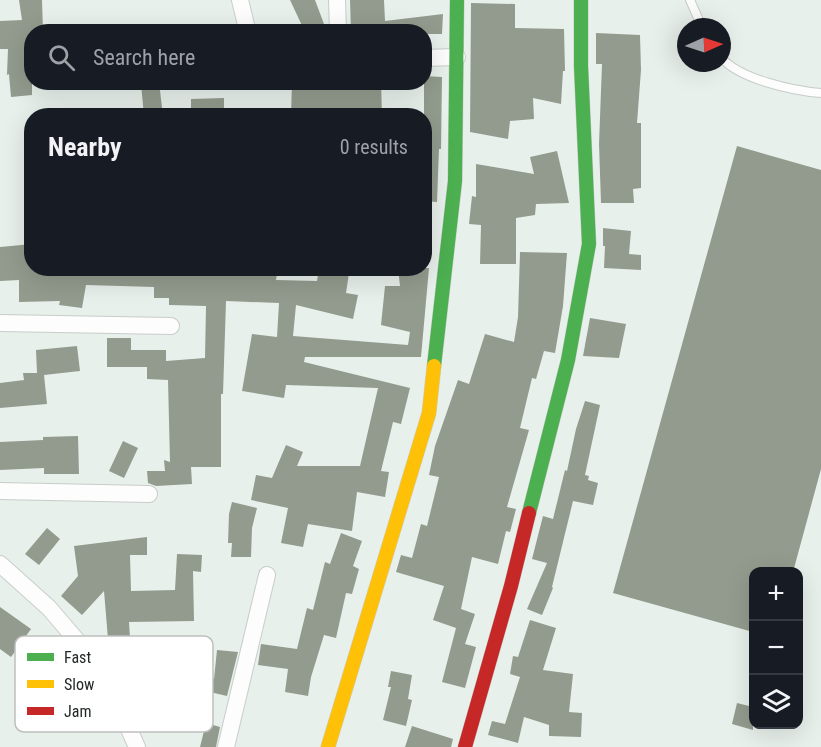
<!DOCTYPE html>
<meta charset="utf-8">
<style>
body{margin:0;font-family:"Roboto Condensed",sans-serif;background:#20242c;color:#f1f3f6}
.controls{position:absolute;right:18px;bottom:18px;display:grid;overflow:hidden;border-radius:12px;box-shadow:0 6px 24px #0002}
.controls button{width:54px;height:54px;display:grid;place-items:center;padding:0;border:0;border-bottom:2px solid #363941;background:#171b24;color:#f1f3f6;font:30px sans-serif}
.compass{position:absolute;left:677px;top:18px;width:54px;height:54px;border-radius:50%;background:#171b24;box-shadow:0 6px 24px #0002;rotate:87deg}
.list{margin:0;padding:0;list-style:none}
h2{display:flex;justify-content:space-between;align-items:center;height:78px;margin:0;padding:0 24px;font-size:26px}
h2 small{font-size:20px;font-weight:400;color:#9ea1a6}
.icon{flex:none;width:33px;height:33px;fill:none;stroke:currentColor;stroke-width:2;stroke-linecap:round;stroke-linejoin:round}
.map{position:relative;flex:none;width:821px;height:747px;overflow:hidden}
.search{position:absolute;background:#171b24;box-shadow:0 6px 24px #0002;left:24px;top:24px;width:408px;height:66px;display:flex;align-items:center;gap:15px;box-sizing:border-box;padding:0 21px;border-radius:24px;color:#9ea1a6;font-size:22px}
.panel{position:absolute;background:#171b24;box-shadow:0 6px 24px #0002;left:24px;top:108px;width:408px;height:168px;border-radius:24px}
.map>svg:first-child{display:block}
</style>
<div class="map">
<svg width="821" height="747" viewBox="0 0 821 747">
<rect width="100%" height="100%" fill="#e8f0eb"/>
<g fill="#939b8e">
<path d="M19 0H42L43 32H32V95L11 97 9 74 7 75 8 49H0V21L22 20Z"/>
<path d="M290 0H315L327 32H305Z"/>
<path d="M350 0H384L385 21 443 14 442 34H424V32H351Z"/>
<path d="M471 3 515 4V28L564 29 565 71H563L561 104 533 98 534 119 510 121 508 139 470 132Z"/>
<path d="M596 33 640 35 641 70 637 123H641V188L633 189 634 203H601L599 144 602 64H596Z"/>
<path d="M424 76 442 77 441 149H439L437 202 424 201Z"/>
<path d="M159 82 163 116H144L141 84Z"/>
<path d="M292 82H381L382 116H291Z"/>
<path d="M224 98V116H191V99Z"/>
<path d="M737 146 821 170V469L793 572H753V632L613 593Z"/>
<path d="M557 151 569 203 536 204 535 215 516 218V264H480L481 225 469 224 472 196 476 197V164L534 174 530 157Z"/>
<path d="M603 228 631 231 629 254 641 255V270L604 268 605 246H603Z"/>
<path d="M32 244V268H76L96 271V268H278L276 280 317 281 319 268 349 273 346 293 358 295 353 319 296 305 293 336 408 345 410 332 381 325 385 286H400L398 268H429L421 357H305L304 362 410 388 401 424 393 422 381 471 389 472 385 497 357 492 352 531 308 524 303 547 281 543 288 508 251 500 256 475 272 478 286 445 303 452 297 466H360L378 388 286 385 284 398 242 391 252 334 277 337 279 303 226 301 223 394H221V467H191L192 484 156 486 148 483 147 471H165L164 460 170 462 168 380 147 379V367H107V338H131V350H166V361L205 358 206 306 169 305V298H154V287L86 285 82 308 59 305 60 301 19 302V280L0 281V247Z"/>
<path d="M520 252 567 253 563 306 555 353 544 351 536 379 532 378 520 428 529 430 507 507 516 509 510 532 506 531 498 564 472 557 461 609 475 614 465 644 476 647 465 688 442 682 456 628 433 620 444 586 396 572 401 555 412 558 421 524 427 526 439 477 429 475 435 446 458 380 469 384 485 334 514 342 518 317Z"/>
<path d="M590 318 626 324 619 358 583 356Z"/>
<path d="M77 346 80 371 44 375 47 404 0 408V383L24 380 23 373H37L36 350Z"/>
<path d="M585 401 600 405 585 475 589 476 588 480 598 483 593 505 573 501 552 587 553 588 542 615 527 609 547 563 532 559 543 516 553 519 565 470 567 471 576 429Z"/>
<path d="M78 436 79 474H44V468L0 470V442L43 440V437Z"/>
<path d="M123 441 138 448 124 478 109 471Z"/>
<path d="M232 502 257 508 252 528 251 557H231L232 543H228L229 514Z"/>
<path d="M47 528 60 539 39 565 25 554Z"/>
<path d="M341 533 362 541 353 566 359 569 352 594 346 593 336 638 324 635 311 677 308 696 285 692 288 669 258 665 261 644 297 649 307 608 313 610 325 562 330 564Z"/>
<path d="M147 537V555H130L131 591 175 590 177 554 202 555 201 572 193 571 194 621 129 622 130 638 108 639 104 591 82 615 61 596 78 576 74 546Z"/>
<path d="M0 607 31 629 11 657 0 649Z"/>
<path d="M530 620 556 628 543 670 573 674 569 712 582 713 581 737 549 736V725L524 717 518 743 488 735 492 721 505 724 520 677 510 674 513 656 518 657Z"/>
<path d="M217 650 238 652 227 696 180 685 183 671 214 679Z"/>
<path d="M391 671 412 675 408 699 412 700 406 726 383 720 391 687H388Z"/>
<path d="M737 703 753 707V730L732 724Z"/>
<path d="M206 723 220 727 216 747H200Z"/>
<path d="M412 726 453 739 451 747H405Z"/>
</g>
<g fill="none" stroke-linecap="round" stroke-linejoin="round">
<defs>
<g id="lane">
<path d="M690 0 702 27"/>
<path d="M722 58C739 79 794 91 821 93"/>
</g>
<g id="street">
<path d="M240 0 247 29"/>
<path d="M337 0 338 32"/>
<path d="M424 58 457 57"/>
<path d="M0 323 171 326"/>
<path d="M0 491 149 494"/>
<path d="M0 564 49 608 103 671 137 747"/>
<path d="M226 747 267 575"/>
</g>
<g id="fast">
<path d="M434 366 455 181 457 0"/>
<path d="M529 513 568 360 589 244 581 66V0"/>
</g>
<path id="slow" d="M328 747 429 413 434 366"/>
<path id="jam" d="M465 747 511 586 529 513"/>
</defs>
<use href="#lane" stroke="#c8cdca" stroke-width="10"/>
<use href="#street" stroke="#c8cdca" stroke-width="18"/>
<use href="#fast" stroke="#c8cdca" stroke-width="15"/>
<use href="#slow" stroke="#c8cdca" stroke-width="15"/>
<use href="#jam" stroke="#c8cdca" stroke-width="15"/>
<use href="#lane" stroke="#fcfdfc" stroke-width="8"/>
<use href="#street" stroke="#fcfdfc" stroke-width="16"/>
<use href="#fast" stroke="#4caf50" stroke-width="14"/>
<use href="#slow" stroke="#ffc107" stroke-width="14"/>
<use href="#jam" stroke="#c62828" stroke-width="14"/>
</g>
<rect x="15" y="636" width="198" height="96" rx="9" fill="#fff" stroke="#bdbebd" stroke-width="1.5"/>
<rect x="27" y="653" width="27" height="8" fill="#4caf50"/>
<rect x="27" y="680" width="27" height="8" fill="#ffc107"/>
<rect x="27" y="707" width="27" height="8" fill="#c62828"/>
<g font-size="16" fill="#222824">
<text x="64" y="663">Fast</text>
<text x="64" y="690">Slow</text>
<text x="64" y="717">Jam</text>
</g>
</svg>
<div class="controls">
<button>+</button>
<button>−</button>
<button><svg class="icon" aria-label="layers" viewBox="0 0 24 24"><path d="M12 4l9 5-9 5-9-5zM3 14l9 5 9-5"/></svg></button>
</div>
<svg class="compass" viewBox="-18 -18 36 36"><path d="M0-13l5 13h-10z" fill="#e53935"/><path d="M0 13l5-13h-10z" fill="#9ea1a6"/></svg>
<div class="search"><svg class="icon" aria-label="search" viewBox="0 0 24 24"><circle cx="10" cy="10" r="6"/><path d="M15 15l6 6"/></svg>Search here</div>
<section class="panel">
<h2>Nearby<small>0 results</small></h2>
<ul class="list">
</ul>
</section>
</div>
